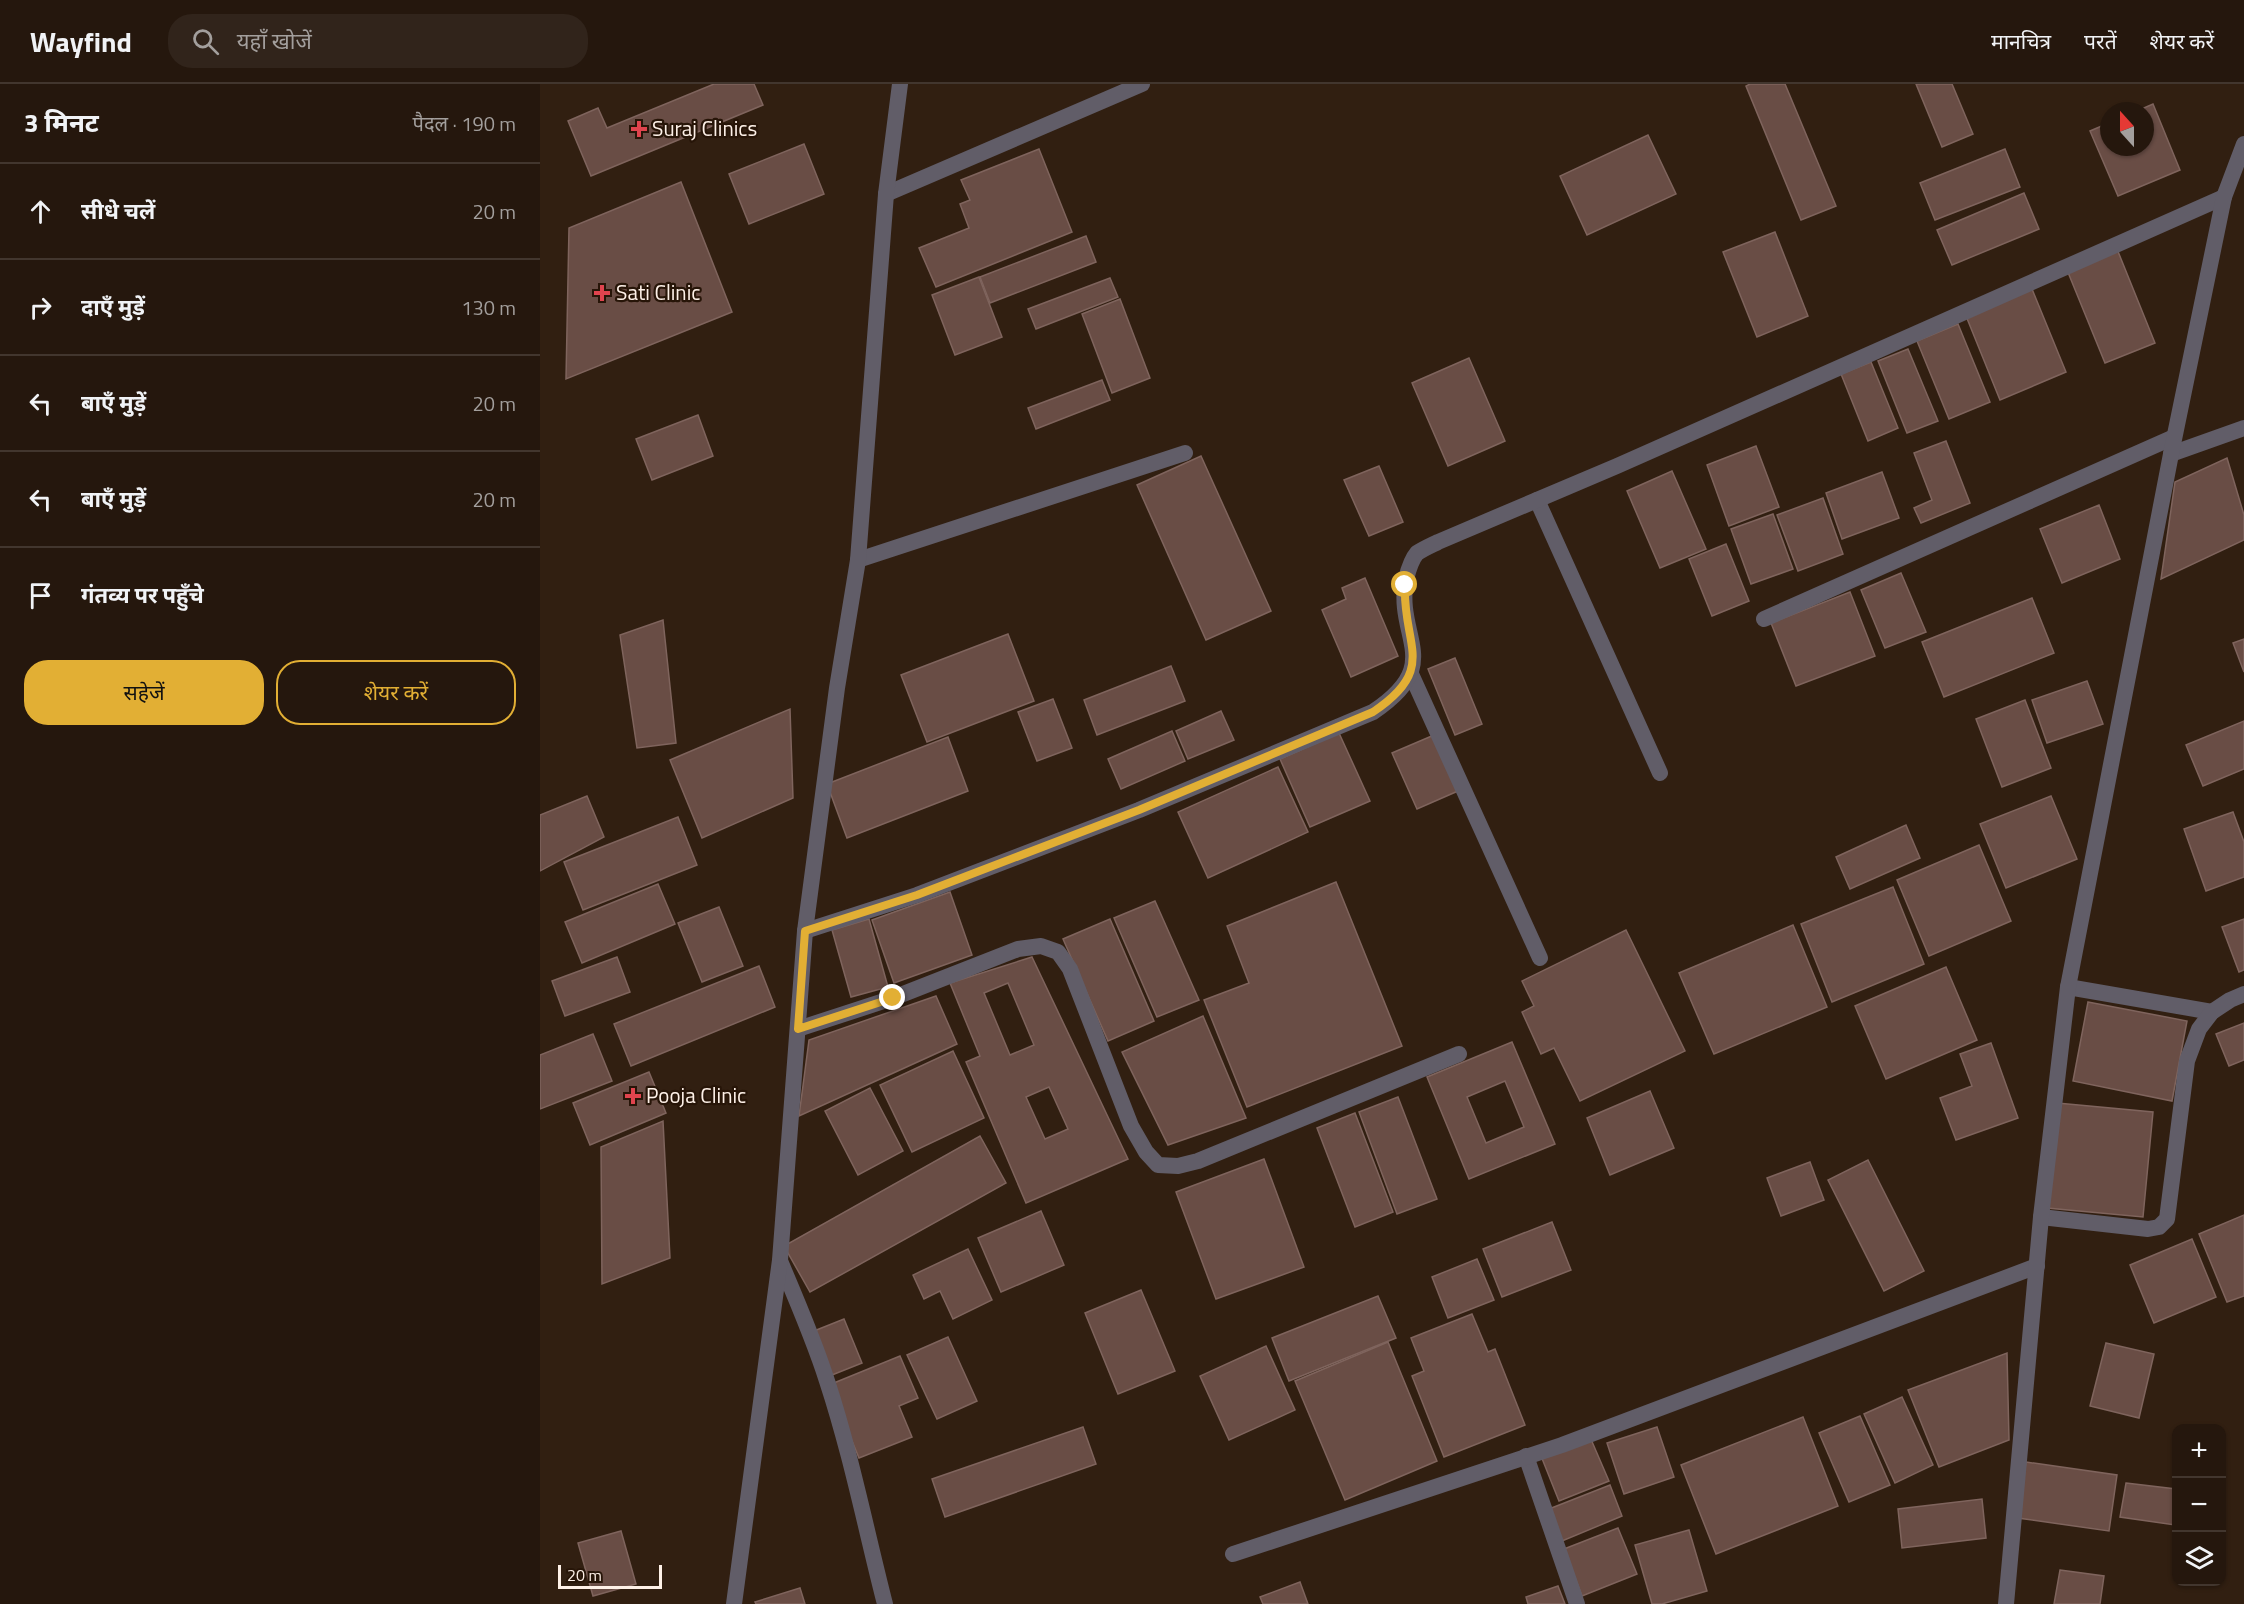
<!DOCTYPE html>
<html lang="hi">
<meta charset="utf-8">
<style>
body{margin:0;font-family:"Titillium Web","Noto Sans Devanagari",sans-serif;background:#31241b;color:#f1f3f6}
.controls{position:absolute;right:18px;bottom:18px;display:grid;overflow:hidden;border-radius:12px;box-shadow:0 2px 4px #0004}
.controls button{width:54px;height:54px;display:grid;place-items:center;padding:0;border:0;border-bottom:2px solid #42362e;background:#25170d;color:#f1f3f6;font:30px sans-serif}
.compass{position:absolute;left:1560px;top:18px;width:54px;height:54px;border-radius:50%;background:#25170d;box-shadow:0 2px 4px #0004;rotate:339deg}
.scale{position:absolute;left:18px;bottom:15px;width:104px;box-sizing:border-box;padding-left:6px;border:3px solid #fef1e8;border-top:0;font-size:16px;line-height:21px;white-space:nowrap;color:#fef1e8;-webkit-text-stroke:4px #271508;paint-order:stroke}
.stop{position:absolute;width:18px;height:18px;margin:-14px;border:4px solid #e2af34;border-radius:50%;background:#fff}
.stop.end{background:#e2af34;border-color:#fff;box-shadow:0 2px 6px #0008}
.list{margin:0;padding:0;list-style:none}
h2{display:flex;justify-content:space-between;align-items:center;height:78px;margin:0;padding:0 24px;font-size:26px}
h2 small{font-size:20px;font-weight:400;color:#a39f9d}
.list li{display:grid;grid-template-columns:39px 1fr auto;gap:18px;align-items:center;box-sizing:border-box;height:96px;padding:0 24px;border-top:2px solid #42362e}
.list b{display:block;font-size:22px;white-space:nowrap}
.list em{font-size:20px;font-style:normal;color:#a39f9d}
.actions{display:flex;gap:12px;padding:18px 24px}
.actions a{flex:1;padding:14px 0;border:2px solid #e2af34;border-radius:24px;text-align:center;font-size:21px;color:#e2af34}
.actions .main{background:#e2af34;color:#111}
.icon{flex:none;width:33px;height:33px;fill:none;stroke:currentColor;stroke-width:2;stroke-linecap:round;stroke-linejoin:round}
.map{position:relative;flex:none;width:1704px;height:1520px;overflow:hidden}
header{display:flex;align-items:center;gap:36px;box-sizing:border-box;height:84px;padding:0 30px;background:#25170d;border-bottom:2px solid #42362e}
header strong{font-size:28px}
nav{display:flex;gap:33px;margin-inline-start:auto;font-size:21px}
.search{width:420px;height:54px;background:#31241b;display:flex;align-items:center;gap:15px;box-sizing:border-box;padding:0 21px;border-radius:24px;color:#a39f9d;font-size:22px}
main{display:flex}
aside{flex:1;background:#25170d}
.map>svg:first-child{display:block}
</style>
<header>
<strong>Wayfind</strong>
<div class="search"><svg class="icon" aria-label="search" viewBox="0 0 24 24"><circle cx="10" cy="10" r="6"/><path d="M15 15l6 6"/></svg>यहाँ खोजें</div>
<nav><a>मानचित्र</a><a>परतें</a><a>शेयर करें</a></nav>
</header>
<main>
<aside>
<h2>3 मिनट<small>पैदल · 190 m</small></h2>
<ul class="list">
<li><svg class="icon" aria-label="ahead" viewBox="0 0 24 24"><path d="M12 20V5M6 11l6-6 6 6"/></svg><div><b>सीधे चलें</b></div><em>20 m</em></li>
<li><svg class="icon" aria-label="right" viewBox="0 0 24 24"><path d="M7 20v-9h11M14 6l5 5-5 5"/></svg><div><b>दाएँ मुड़ें</b></div><em>130 m</em></li>
<li><svg class="icon" aria-label="left" viewBox="0 0 24 24"><path d="M17 20v-9H6M10 6l-5 5 5 5"/></svg><div><b>बाएँ मुड़ें</b></div><em>20 m</em></li>
<li><svg class="icon" aria-label="left" viewBox="0 0 24 24"><path d="M17 20v-9H6M10 6l-5 5 5 5"/></svg><div><b>बाएँ मुड़ें</b></div><em>20 m</em></li>
<li><svg class="icon" aria-label="arrive" viewBox="0 0 24 24"><path d="M6 21V4h12l-3 4 3 4H6"/></svg><div><b>गंतव्य पर पहुँचे</b></div></li>
</ul>
<div class="actions"><a class="main">सहेजें</a><a>शेयर करें</a></div>
</aside>
<div class="map">
<svg width="1704" height="1520" viewBox="0 0 1704 1520">
<rect width="100%" height="100%" fill="#311f11"/>
<g fill="#694d45" stroke="#7f645d" stroke-width="1.5" fill-rule="evenodd">
<path d="M174 0H214L223 21 51 92 28 37 58 24 67 44Z"/>
<path d="M1210 0H1245L1296 122 1261 136 1206 2Z"/>
<path d="M1376 0H1412L1433 50 1402 63Z"/>
<path d="M1613 20 1640 86 1578 112 1550 47 1569 39V63H1605V27H1597Z"/>
<path d="M1108 51 1136 110 1047 151 1020 92Z"/>
<path d="M264 60 284 110 209 140 189 90Z"/>
<path d="M499 65 532 148 396 203 379 164 429 144 420 120 430 116 421 96Z"/>
<path d="M1465 65 1480 103 1395 136 1380 99Z"/>
<path d="M141 98 192 228 26 295 29 144Z"/>
<path d="M1484 109 1499 145 1412 181 1397 146Z"/>
<path d="M1235 148 1268 232 1217 253 1183 168Z"/>
<path d="M546 152 556 178 450 219 440 193Z"/>
<path d="M1577 165 1615 259 1565 279 1527 186Z"/>
<path d="M439 193 462 253 415 271 392 211Z"/>
<path d="M570 194 578 213 496 245 488 225Z"/>
<path d="M1492 205 1526 288 1460 316 1426 232Z"/>
<path d="M580 215 610 294 572 309 542 230Z"/>
<path d="M1418 240 1450 318 1409 335 1377 257Z"/>
<path d="M1368 265 1398 337 1367 349 1338 277Z"/>
<path d="M929 274 965 357 908 382 872 299Z"/>
<path d="M1331 278 1358 344 1328 357 1301 290Z"/>
<path d="M562 296 570 316 496 345 488 324Z"/>
<path d="M158 331 173 372 112 396 96 355Z"/>
<path d="M1406 357 1430 419 1381 439 1374 424 1392 416 1374 369Z"/>
<path d="M1216 362 1239 423 1189 442 1167 381Z"/>
<path d="M661 372 731 527 666 556 597 401Z"/>
<path d="M1687 374 1704 431V456L1621 495 1635 398Z"/>
<path d="M839 382 863 438 829 452 804 396Z"/>
<path d="M1132 387 1166 465 1120 484 1087 407Z"/>
<path d="M1342 388 1359 434 1302 455 1286 409Z"/>
<path d="M1283 414 1303 470 1258 487 1237 431Z"/>
<path d="M1559 421 1580 475 1522 499 1500 445Z"/>
<path d="M1233 430 1253 485 1211 500 1191 445Z"/>
<path d="M1186 460 1209 517 1172 532 1149 475Z"/>
<path d="M1361 489 1386 548 1345 564 1321 506Z"/>
<path d="M825 494 858 572 811 593 782 526 806 515 802 504Z"/>
<path d="M1310 508 1335 572 1256 602 1231 539Z"/>
<path d="M1492 514 1514 569 1404 613 1382 558Z"/>
<path d="M123 536 136 659 97 664 80 551Z"/>
<path d="M468 550 494 617 387 658 361 591Z"/>
<path d="M1704 555V588L1693 559Z"/>
<path d="M915 574 942 640 915 651 888 585Z"/>
<path d="M631 582 645 617 557 651 544 616Z"/>
<path d="M1547 597 1563 640 1507 659 1492 616Z"/>
<path d="M513 615 532 664 497 677 478 628Z"/>
<path d="M1485 616 1511 684 1462 703 1436 635Z"/>
<path d="M250 625 253 714 162 754 130 676Z"/>
<path d="M681 627 694 656 648 675 636 647Z"/>
<path d="M1704 637V685L1663 702 1646 661Z"/>
<path d="M632 647 645 677 581 705 568 675Z"/>
<path d="M799 649 830 717 770 743 740 675Z"/>
<path d="M894 651 918 707 877 725 852 669Z"/>
<path d="M408 653 428 707 307 754 287 700Z"/>
<path d="M738 683 768 748 668 794 638 728Z"/>
<path d="M47 712 64 753 0 787V731Z"/>
<path d="M1511 712 1537 775 1466 804 1440 740Z"/>
<path d="M1693 728 1704 758V793L1666 807 1644 745Z"/>
<path d="M138 733 157 781 43 826 24 778Z"/>
<path d="M1366 741 1380 774 1310 805 1296 773Z"/>
<path d="M1439 761 1471 837 1389 872 1357 796Z"/>
<path d="M796 798 862 962 707 1023 664 916 709 899 687 842Z"/>
<path d="M118 800 135 840 42 879 25 838Z"/>
<path d="M1353 803 1384 880 1292 918 1261 840Z"/>
<path d="M410 808 432 871 354 899 332 836Z"/>
<path d="M615 817 659 916 617 933 574 834Z"/>
<path d="M179 823 203 882 162 898 138 839Z"/>
<path d="M329 835 348 903 311 913 292 846Z"/>
<path d="M570 835 614 937 568 957 523 855Z"/>
<path d="M1704 835V886L1699 888 1682 843Z"/>
<path d="M1253 841 1287 923 1174 970 1139 889Z"/>
<path d="M1086 846 1145 967 1040 1017 1014 964 1001 970 982 928 994 922 982 897Z"/>
<path d="M77 873 90 908 25 932 12 897Z"/>
<path d="M492 873 588 1075 486 1119 426 978 440 972 410 899ZM468 899 494 961 470 971 444 909ZM509 1003 528 1045 505 1055 486 1013Z"/>
<path d="M219 882 235 923 91 982 74 940Z"/>
<path d="M1406 883 1437 956 1346 995 1315 922Z"/>
<path d="M396 912 417 960 259 1032 269 956Z"/>
<path d="M1548 918 1647 937 1632 1017 1533 997Z"/>
<path d="M663 932 706 1034 628 1061 582 968Z"/>
<path d="M1704 939V976L1689 982 1676 950Z"/>
<path d="M53 950 72 997 0 1025V971Z"/>
<path d="M972 958 1015 1060 929 1095 887 993ZM965 997 984 1043 946 1059 927 1013Z"/>
<path d="M1451 959 1478 1034 1416 1056 1400 1014 1432 1002 1420 970Z"/>
<path d="M413 967 444 1034 372 1068 340 1001Z"/>
<path d="M109 988 126 1029 50 1061 33 1019Z"/>
<path d="M330 1004 363 1067 318 1091 285 1027Z"/>
<path d="M1110 1007 1134 1064 1070 1091 1047 1034Z"/>
<path d="M858 1013 897 1115 857 1130 819 1028Z"/>
<path d="M1517 1019 1613 1028 1603 1133 1507 1124Z"/>
<path d="M815 1029 853 1128 815 1143 777 1044Z"/>
<path d="M123 1037 130 1174 62 1200 61 1063Z"/>
<path d="M440 1052 466 1099 270 1208 244 1162Z"/>
<path d="M724 1075 764 1183 676 1215 636 1108Z"/>
<path d="M1328 1076 1384 1187 1344 1207 1288 1096Z"/>
<path d="M1270 1078 1284 1116 1241 1132 1227 1094Z"/>
<path d="M501 1127 524 1181 461 1208 438 1154Z"/>
<path d="M1704 1131V1212L1687 1218 1659 1150Z"/>
<path d="M1012 1138 1031 1186 962 1213 943 1165Z"/>
<path d="M1652 1155 1676 1213 1614 1239 1590 1181Z"/>
<path d="M428 1165 452 1216 413 1235 400 1207 384 1215 373 1191Z"/>
<path d="M937 1175 954 1216 908 1234 892 1193Z"/>
<path d="M601 1206 635 1287 578 1310 545 1229Z"/>
<path d="M838 1212 856 1254 749 1297 732 1254Z"/>
<path d="M932 1230 948 1268 955 1265 985 1341 904 1373 872 1292 884 1287 871 1254Z"/>
<path d="M304 1235 322 1279 292 1291 274 1247Z"/>
<path d="M408 1253 437 1317 397 1335 367 1271Z"/>
<path d="M848 1258 897 1377 805 1416 755 1297Z"/>
<path d="M1566 1259 1614 1270 1599 1334 1550 1322Z"/>
<path d="M726 1262 755 1326 689 1356 660 1292Z"/>
<path d="M1467 1269 1469 1356 1399 1383 1368 1306Z"/>
<path d="M360 1272 378 1314 359 1322 372 1353 319 1374 289 1301Z"/>
<path d="M1362 1313 1393 1381 1355 1399 1324 1330Z"/>
<path d="M1320 1332 1350 1401 1309 1418 1279 1349Z"/>
<path d="M1263 1333 1298 1422 1176 1470 1141 1381Z"/>
<path d="M543 1343 556 1380 405 1433 392 1395Z"/>
<path d="M1117 1343 1134 1393 1084 1410 1067 1359Z"/>
<path d="M1050 1353 1069 1397 1019 1417 1001 1372Z"/>
<path d="M1486 1378 1577 1391 1569 1447 1478 1434Z"/>
<path d="M1586 1399 1636 1405 1635 1441 1580 1433Z"/>
<path d="M1070 1401 1082 1432 1022 1457 1009 1425Z"/>
<path d="M1442 1415 1446 1454 1362 1464 1358 1425Z"/>
<path d="M1078 1444 1097 1490 1042 1512 1024 1465Z"/>
<path d="M1149 1446 1167 1507 1122 1520H1112L1095 1461Z"/>
<path d="M81 1447 96 1500 53 1512 38 1459Z"/>
<path d="M1520 1486 1564 1492 1560 1520H1514Z"/>
<path d="M760 1498 768 1520H723L720 1513Z"/>
<path d="M1018 1502 1025 1520H988L986 1513Z"/>
<path d="M260 1504 265 1520H216L215 1518Z"/>
</g>
<g fill="none" stroke-linecap="round" stroke-linejoin="round">
<g stroke="#615d68" stroke-width="16">
<path d="M346 110 602 0"/>
<path d="M1631 370 1704 344"/>
<path d="M997 416 1120 689"/>
<path d="M318 476 645 369"/>
<path d="M1224 535 1634 353"/>
<path d="M871 590 1000 874"/>
<path d="M265 847 377 811 599 726 833 628C906 579 855 555 866 495 868 487 871 476 877 469 883 465 892 461 898 458L1077 382 1684 113"/>
<path d="M1528 903 1672 928"/>
<path d="M258 945 353 914 478 865 501 862 518 868 530 885 591 1042 606 1068 618 1081 638 1082 658 1077 919 970"/>
<path d="M1501 1133 1608 1145 1619 1143 1627 1135 1647 977 1659 945 1672 928 1690 916 1704 910"/>
<path d="M240 1177C257 1217 274 1256 287 1297 311 1370 326 1446 345 1520"/>
<path d="M986 1372 1037 1520"/>
<path d="M693 1470 1022 1361 1497 1182"/>
<path d="M194 1520 240 1176 265 847 297 604 318 476 346 110 360 0"/>
<path d="M1466 1520 1501 1133 1528 903 1631 370 1684 113 1704 60"/>
</g>
</g>
<g fill="none" stroke-linecap="round" stroke-linejoin="round">
<path stroke="#e2af34" stroke-width="8" d="M353 914 258 945 265 847 377 811 599 726 833 628C899 584 862 561 865 501"/>
</g>
<g fill="#e0444e" stroke="#271508" stroke-width="2">
<path d="M96 36h6v6h6v6h-6v6h-6v-6h-6v-6h6z"/>
<path d="M59 200h6v6h6v6h-6v6h-6v-6h-6v-6h6z"/>
<path d="M90 1003h6v6h6v6h-6v6h-6v-6h-6v-6h6z"/>
</g>
<g text-anchor="middle" stroke-width="4.5" stroke-linejoin="round" paint-order="stroke">
<g font-size="21" fill="#fef1e8" stroke="#271508" text-anchor="start">
<text x="112" y="52">Suraj Clinics</text>
<text x="76" y="216">Sati Clinic</text>
<text x="106" y="1019">Pooja Clinic</text>
</g>
</g>
</svg>
<div class="controls">
<button>+</button>
<button>−</button>
<button><svg class="icon" aria-label="layers" viewBox="0 0 24 24"><path d="M12 4l9 5-9 5-9-5zM3 14l9 5 9-5"/></svg></button>
</div>
<svg class="compass" viewBox="-18 -18 36 36"><path d="M0-13l5 13h-10z" fill="#e53935"/><path d="M0 13l5-13h-10z" fill="#a39f9d"/></svg>
<div class="scale">20 m</div>
<div class="stop" style="left:865px;top:501px"></div>
<div class="stop end" style="left:353px;top:914px"></div>
</div>
</main>
